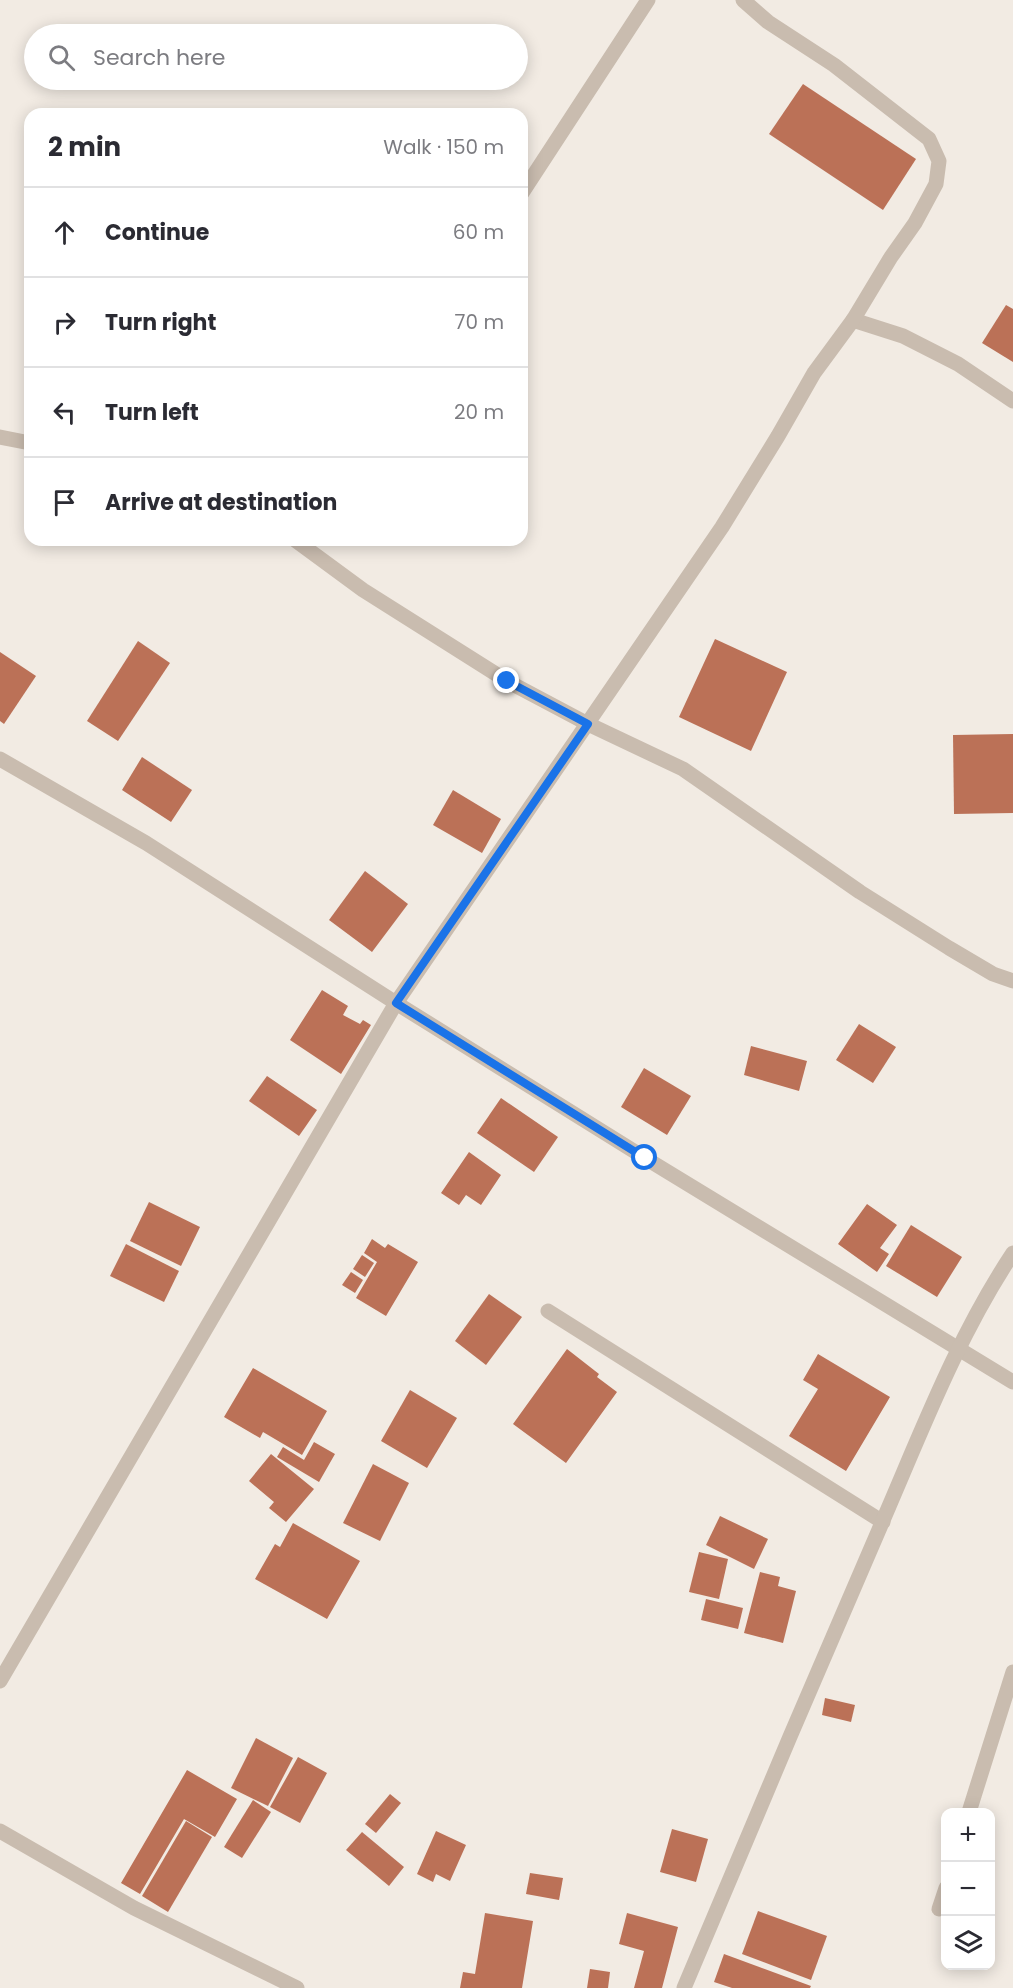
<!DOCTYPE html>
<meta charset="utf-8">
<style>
body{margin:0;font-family:Poppins,sans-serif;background:#f2f2f3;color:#2b2b33}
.controls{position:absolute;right:18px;bottom:18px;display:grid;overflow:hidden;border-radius:12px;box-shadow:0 3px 15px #0003}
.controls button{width:54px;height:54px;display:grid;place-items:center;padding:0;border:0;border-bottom:2px solid #e1e1e2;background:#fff;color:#2b2b33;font:30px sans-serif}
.stop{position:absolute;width:18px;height:18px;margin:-14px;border:4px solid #1a73e8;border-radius:50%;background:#fff}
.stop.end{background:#1a73e8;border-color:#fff;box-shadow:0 2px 6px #0008}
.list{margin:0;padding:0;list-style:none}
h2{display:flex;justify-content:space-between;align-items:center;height:78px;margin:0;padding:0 24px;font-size:26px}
h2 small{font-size:20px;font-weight:400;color:#7c7c81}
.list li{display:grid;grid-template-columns:39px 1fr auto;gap:18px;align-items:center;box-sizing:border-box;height:90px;padding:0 24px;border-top:2px solid #e1e1e2}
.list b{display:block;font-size:22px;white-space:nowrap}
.list em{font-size:20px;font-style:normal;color:#7c7c81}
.icon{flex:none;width:33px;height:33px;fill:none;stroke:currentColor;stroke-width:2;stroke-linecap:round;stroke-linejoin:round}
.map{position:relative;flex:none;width:1013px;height:1988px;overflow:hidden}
.search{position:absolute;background:#fff;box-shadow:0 3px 15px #0003;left:24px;top:24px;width:504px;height:66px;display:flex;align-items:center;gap:15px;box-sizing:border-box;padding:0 21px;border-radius:33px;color:#7c7c81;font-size:22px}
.panel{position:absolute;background:#fff;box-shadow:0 3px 15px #0003;left:24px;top:108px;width:504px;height:438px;border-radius:18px}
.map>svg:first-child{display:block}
</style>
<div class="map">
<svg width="1013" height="1988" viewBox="0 0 1013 1988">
<rect width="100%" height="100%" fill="#f2ebe3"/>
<g fill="#bb7157">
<path d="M803 84 916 159 883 210 769 134Z"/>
<path d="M1006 305 1013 309V362L982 343Z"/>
<path d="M715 639 787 672 751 751 679 717Z"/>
<path d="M138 641 170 663 118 741 87 721Z"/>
<path d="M0 652 36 676 4 724 0 721Z"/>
<path d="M1013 734V813L954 814 953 735Z"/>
<path d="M142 757 192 790 171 822 122 790Z"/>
<path d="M453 790 501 819 482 853 433 825Z"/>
<path d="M365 871 408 904 372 952 329 920Z"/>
<path d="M322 990 348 1006 343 1015 360 1024 363 1020 371 1025 341 1074 290 1040Z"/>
<path d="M859 1024 896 1047 873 1083 836 1060Z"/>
<path d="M751 1046 807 1061 799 1091 744 1075Z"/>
<path d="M644 1068 691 1096 667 1135 621 1107Z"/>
<path d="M267 1076 317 1110 299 1136 249 1101Z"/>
<path d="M501 1098 558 1137 534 1172 477 1133Z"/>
<path d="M469 1152 501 1175 481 1205 466 1195 459 1205 441 1193Z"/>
<path d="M149 1202 200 1227 181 1266 130 1241Z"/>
<path d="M867 1204 897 1225 880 1248 889 1254 877 1272 838 1244Z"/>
<path d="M911 1225 962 1257 937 1297 886 1266Z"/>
<path d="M372 1239 385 1248 388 1244 418 1262 386 1316 356 1298 377 1262 364 1253Z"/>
<path d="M126 1244 179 1271 164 1302 110 1276Z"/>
<path d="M362 1255 374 1263 365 1277 353 1269Z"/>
<path d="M351 1272 363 1280 355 1293 342 1285Z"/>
<path d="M489 1294 522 1317 486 1365 455 1341Z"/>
<path d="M567 1349 599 1374 597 1377 617 1392 566 1463 513 1424Z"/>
<path d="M818 1354 890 1397 846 1471 789 1436 818 1389 803 1380Z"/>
<path d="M253 1368 327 1411 302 1455 263 1432 260 1438 224 1417Z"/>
<path d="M410 1390 457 1418 427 1468 381 1441Z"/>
<path d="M314 1442 335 1454 319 1482 277 1457 283 1447 304 1460Z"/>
<path d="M271 1454 314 1489 286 1522 269 1508 274 1502 249 1481Z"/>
<path d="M373 1464 409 1483 380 1541 343 1523Z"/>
<path d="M720 1516 768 1539 754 1569 706 1545Z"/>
<path d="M293 1523 360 1561 327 1619 255 1579 275 1544 280 1547Z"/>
<path d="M699 1552 728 1559 719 1599 689 1592Z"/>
<path d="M760 1572 780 1577 778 1586 796 1591 783 1643 744 1633Z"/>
<path d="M706 1599 743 1608 738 1629 701 1620Z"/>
<path d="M825 1698 855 1705 851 1722 822 1715Z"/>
<path d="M256 1738 293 1758 268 1806 231 1788Z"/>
<path d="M298 1757 327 1773 300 1823 270 1807Z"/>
<path d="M187 1770 237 1799 215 1837 184 1819 140 1894 121 1883Z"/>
<path d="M390 1794 401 1803 376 1833 365 1824Z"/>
<path d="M253 1800 271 1812 242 1858 224 1847Z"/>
<path d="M186 1821 212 1837 168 1912 142 1896Z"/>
<path d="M672 1829 708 1839 696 1882 660 1872Z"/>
<path d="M436 1831 466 1845 450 1881 436 1874 433 1882 417 1874Z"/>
<path d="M362 1832 404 1867 389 1886 346 1850Z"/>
<path d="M530 1873 563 1878 559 1900 526 1894Z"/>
<path d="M758 1911 827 1936 811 1980 742 1954Z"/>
<path d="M485 1913 533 1921 522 1988H460L463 1972 475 1974Z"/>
<path d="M627 1913 678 1927 662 1988H634L644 1951 619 1944Z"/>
<path d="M724 1954 811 1986 810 1988H732L714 1982Z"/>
<path d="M590 1969 610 1972 608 1988H587Z"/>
</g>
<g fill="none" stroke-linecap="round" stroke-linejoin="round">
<g stroke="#c9bcaf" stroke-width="15">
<path d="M522 193 648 0"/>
<path d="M853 320 903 336 958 364 1013 401"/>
<path d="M0 437 30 443"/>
<path d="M295 540 363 590 507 681 588 724 683 769 860 892 949 948 993 974 1013 981"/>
<path d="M0 759 146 843 396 1003 645 1158 1013 1382"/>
<path d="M548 1311 883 1522"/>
<path d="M0 1681 396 1003 722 527 778 436 814 373 853 320 891 257 915 223 936 184 939 161 929 139 834 65 768 22 743 0"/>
<path d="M969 1812 1013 1672"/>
<path d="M0 1831 134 1908 297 1988"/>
<path d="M939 1909 946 1888"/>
<path d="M684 1988C749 1833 814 1679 881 1525 921 1433 957 1337 1013 1253"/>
</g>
</g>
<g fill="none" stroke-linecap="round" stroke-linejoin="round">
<path stroke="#1a73e8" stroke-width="8" d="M507 681 588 724 396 1003 645 1158"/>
</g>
</svg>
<div class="controls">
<button>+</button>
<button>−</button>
<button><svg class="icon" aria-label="layers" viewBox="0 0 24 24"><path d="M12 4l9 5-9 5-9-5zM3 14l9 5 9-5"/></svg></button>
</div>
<div class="stop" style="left:645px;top:1158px"></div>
<div class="stop end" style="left:507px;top:681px"></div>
<div class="search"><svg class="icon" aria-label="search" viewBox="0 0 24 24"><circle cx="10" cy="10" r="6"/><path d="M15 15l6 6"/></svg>Search here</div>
<section class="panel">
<h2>2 min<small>Walk · 150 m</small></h2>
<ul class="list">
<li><svg class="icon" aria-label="ahead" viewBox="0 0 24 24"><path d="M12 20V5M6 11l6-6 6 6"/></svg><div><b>Continue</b></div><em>60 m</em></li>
<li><svg class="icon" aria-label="right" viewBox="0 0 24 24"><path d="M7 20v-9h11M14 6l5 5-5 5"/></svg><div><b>Turn right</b></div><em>70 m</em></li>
<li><svg class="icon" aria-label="left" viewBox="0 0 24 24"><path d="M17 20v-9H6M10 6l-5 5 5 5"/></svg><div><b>Turn left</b></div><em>20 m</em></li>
<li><svg class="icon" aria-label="arrive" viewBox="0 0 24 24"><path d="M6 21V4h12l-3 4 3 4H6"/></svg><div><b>Arrive at destination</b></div></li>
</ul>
</section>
</div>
